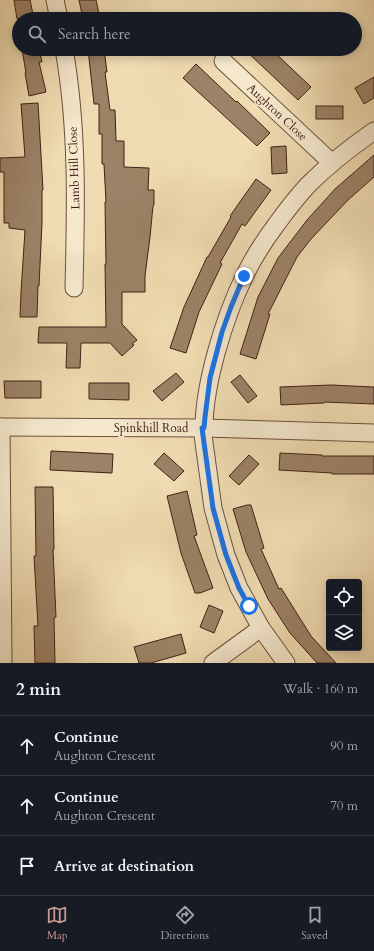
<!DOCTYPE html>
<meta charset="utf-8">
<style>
body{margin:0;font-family:Cardo,serif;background:#20242c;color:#f1f3f6}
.controls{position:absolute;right:12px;bottom:12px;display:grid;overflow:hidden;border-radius:4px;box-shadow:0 2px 10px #0003}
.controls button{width:36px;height:36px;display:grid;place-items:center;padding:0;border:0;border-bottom:1px solid #363941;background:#171b24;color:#f1f3f6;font:20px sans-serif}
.stop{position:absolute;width:12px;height:12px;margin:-9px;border:3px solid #1a73e8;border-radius:50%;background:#fff}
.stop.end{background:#1a73e8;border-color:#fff;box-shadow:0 1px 4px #0008}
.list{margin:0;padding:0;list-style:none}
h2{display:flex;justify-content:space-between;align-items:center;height:52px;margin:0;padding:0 16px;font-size:17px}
h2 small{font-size:13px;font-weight:400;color:#9ea1a6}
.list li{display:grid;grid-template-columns:26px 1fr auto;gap:12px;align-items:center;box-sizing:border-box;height:60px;padding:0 16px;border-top:1px solid #363941}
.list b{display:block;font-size:15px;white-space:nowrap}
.list p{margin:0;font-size:13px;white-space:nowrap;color:#9ea1a6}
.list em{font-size:13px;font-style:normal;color:#9ea1a6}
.icon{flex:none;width:22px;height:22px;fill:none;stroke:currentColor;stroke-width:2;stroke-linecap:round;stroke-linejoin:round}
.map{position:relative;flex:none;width:374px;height:663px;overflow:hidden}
.search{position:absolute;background:#171b24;box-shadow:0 2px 10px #0003;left:12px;right:12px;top:12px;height:44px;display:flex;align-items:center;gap:10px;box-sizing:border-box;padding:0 14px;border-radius:22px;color:#9ea1a6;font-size:15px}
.sheet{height:232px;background:#171b24}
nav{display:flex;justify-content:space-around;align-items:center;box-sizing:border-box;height:56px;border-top:1px solid #363941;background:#171b24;font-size:11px;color:#9ea1a6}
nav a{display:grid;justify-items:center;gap:2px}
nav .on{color:#c59692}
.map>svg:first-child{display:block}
</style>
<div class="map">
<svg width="374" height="663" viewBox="0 0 374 663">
<rect width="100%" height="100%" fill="#f0dcb2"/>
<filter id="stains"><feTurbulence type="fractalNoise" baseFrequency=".005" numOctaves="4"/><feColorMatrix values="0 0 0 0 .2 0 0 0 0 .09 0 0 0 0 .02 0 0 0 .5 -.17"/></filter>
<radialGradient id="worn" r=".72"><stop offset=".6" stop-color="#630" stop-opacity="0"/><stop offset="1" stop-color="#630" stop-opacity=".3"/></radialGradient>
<g fill="#9c8266" stroke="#412014">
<path d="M14 0H30L34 19H17Z"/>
<path d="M79 0H96L100 19H83Z"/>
<path d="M22 49H39L42 62H39L46 92 29 96 25 73H26Z"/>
<path d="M88 49H104L107 72H105L110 110H115L116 141H124V167L149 168 148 190H154V205L153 206 150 237 145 276V292H122V324L137 340 132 344 134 345 122 356 110 343H81L80 368H66L67 343H38L39 327H106L105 264H106L105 202H106L104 164H102V134H99V104H94Z"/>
<path d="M244 49H271L311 87 298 100Z"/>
<path d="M196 64 236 102 237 101 270 133 257 146 183 78Z"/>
<path d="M374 77V98L364 104 355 88Z"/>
<path d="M38 103 43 190H42V223L39 286 38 285 37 317H20L21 292 25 230 9 228V223H4V172H0V158L25 157 21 104Z"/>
<rect x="316" y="106" width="27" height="13"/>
<path d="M286 146 287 173 272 174 271 147Z"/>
<path d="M374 155V177L348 200 311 239 297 257 268 314H270L256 359 240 354 258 297 278 258 307 220 335 189Z"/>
<path d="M256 179 271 190 245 226 242 224 220 263 222 264 199 312 186 353 170 348 184 307 207 257H208L231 217 230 216Z"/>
<path d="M176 373 184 382 162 401 153 391Z"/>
<path d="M240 375 257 396 248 403 231 382Z"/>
<path d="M4 381H41V398H5Z"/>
<path d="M89 383H129V400L89 399Z"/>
<path d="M331 385 374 387V404L324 402V403L281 405 280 387Z"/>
<path d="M51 451 113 454 112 473 50 470Z"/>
<path d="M164 453 184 471 174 481 154 464Z"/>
<path d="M280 453 322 455V456H374V474H332V473L279 470Z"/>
<path d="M249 455 259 464 239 485 229 476Z"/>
<path d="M35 487H53L54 549H53L56 617 54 618 55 663H35L34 626H38L34 556H36Z"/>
<path d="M187 491 197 535 194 536 213 588 200 593H195L181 553 167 496Z"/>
<path d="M247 505H251L264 548 261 549 279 589 281 588 311 636 336 663H317L290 633 268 599 246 552 233 509Z"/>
<path d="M209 605 223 611 214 633 200 627Z"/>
<path d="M181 634 186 653 151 663H139L134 647Z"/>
</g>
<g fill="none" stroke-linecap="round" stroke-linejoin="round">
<defs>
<g id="minor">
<path d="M55 0 59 19"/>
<path d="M64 49C78 128 76 208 74 288"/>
<path d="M223 61 332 163"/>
<path d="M0 427 204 428 374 433"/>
<path d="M1 427 3 663"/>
<path d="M202 428 213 508 226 555 239 588 261 628 286 663"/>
<path d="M204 428C204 402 210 375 217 350 224 325 233 300 244 277 253 258 264 241 276 225 286 211 297 197 308 185 328 165 351 147 374 131"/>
<path d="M213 663 261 628"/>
</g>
</defs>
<use href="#minor" stroke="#6d4f3c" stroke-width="19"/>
<use href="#minor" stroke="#f5e8cd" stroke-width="17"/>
</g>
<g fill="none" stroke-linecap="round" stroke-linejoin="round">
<path stroke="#1a73e8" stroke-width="5" d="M244 276 231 307 222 332 210 378 205 417 204 428H202L213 508 226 555 239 588 249 606"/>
</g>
<g text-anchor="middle" stroke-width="3" stroke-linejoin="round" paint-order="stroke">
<g font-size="12" fill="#412014" stroke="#f5e8cd">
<text transform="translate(277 112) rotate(43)" y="4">Aughton Close</text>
<text transform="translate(74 168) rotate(-92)" y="4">Lamb Hill Close</text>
<text x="151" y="432">Spinkhill Road</text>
</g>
</g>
<rect width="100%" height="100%" filter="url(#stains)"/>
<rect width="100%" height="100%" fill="url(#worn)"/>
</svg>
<div class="controls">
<button><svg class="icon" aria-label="locate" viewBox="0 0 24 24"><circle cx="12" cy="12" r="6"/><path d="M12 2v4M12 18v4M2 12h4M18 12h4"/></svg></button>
<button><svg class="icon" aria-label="layers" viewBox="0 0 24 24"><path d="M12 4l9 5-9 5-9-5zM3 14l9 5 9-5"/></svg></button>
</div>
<div class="stop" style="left:249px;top:606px"></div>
<div class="stop end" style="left:244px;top:276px"></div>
<div class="search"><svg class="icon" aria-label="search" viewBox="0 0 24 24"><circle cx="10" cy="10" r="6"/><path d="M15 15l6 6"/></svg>Search here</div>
</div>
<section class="sheet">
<h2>2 min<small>Walk · 160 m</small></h2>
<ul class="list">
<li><svg class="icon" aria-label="ahead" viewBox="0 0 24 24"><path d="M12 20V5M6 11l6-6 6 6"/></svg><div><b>Continue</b><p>Aughton Crescent</p></div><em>90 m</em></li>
<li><svg class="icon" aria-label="ahead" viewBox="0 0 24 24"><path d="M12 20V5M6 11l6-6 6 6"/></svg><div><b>Continue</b><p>Aughton Crescent</p></div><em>70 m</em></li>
<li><svg class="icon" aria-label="arrive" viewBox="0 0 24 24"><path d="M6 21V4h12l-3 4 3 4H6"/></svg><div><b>Arrive at destination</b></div></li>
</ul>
</section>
<nav>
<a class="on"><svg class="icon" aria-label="map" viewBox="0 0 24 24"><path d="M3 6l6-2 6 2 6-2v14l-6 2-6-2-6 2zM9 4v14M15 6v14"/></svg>Map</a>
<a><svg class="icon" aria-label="directions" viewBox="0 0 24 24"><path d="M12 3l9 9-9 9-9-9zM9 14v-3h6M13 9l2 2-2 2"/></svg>Directions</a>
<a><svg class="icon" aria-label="saved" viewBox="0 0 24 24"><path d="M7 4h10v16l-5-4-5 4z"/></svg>Saved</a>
</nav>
